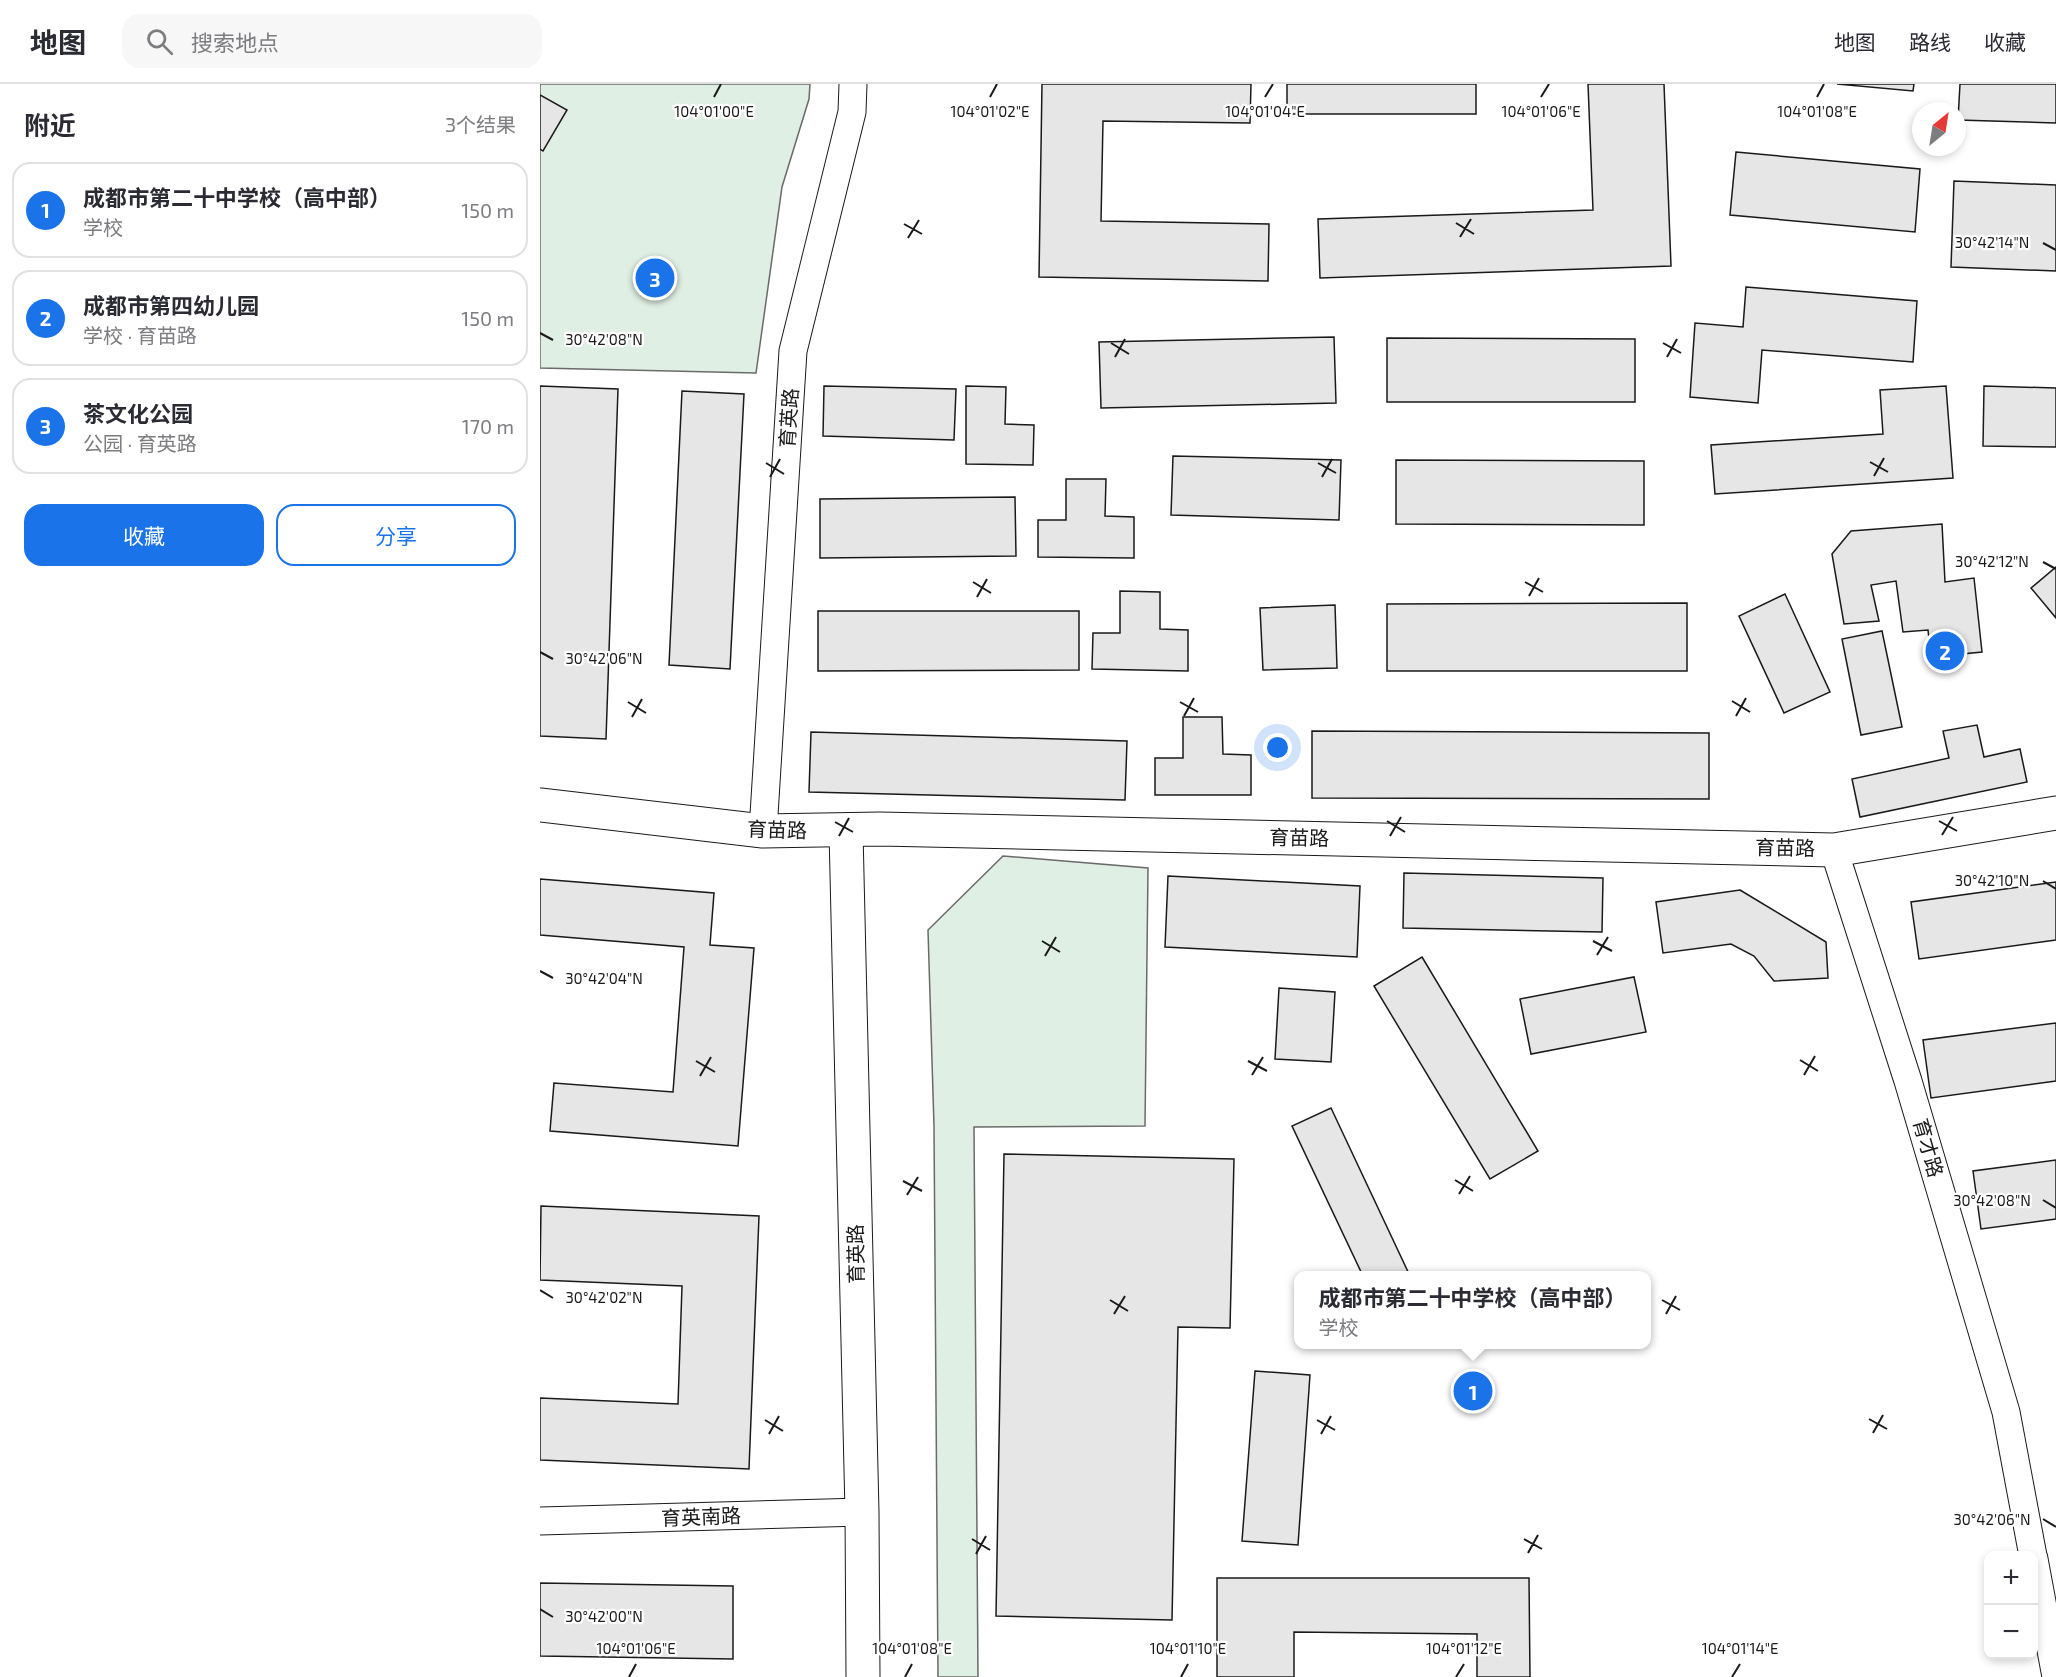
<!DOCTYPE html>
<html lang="zh">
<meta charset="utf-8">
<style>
body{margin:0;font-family:"Exo 2","Noto Sans SC",sans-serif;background:#f7f7f7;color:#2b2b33}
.controls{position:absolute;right:18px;bottom:18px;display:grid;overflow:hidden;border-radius:12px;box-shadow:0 3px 9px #0003}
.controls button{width:54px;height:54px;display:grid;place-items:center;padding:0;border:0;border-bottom:2px solid #e1e1e2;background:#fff;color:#2b2b33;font:30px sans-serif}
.compass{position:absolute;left:1372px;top:18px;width:54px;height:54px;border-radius:50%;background:#fff;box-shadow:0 3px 9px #0003;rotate:30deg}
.you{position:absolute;left:738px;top:664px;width:21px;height:21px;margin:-15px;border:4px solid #fff;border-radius:50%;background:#1a73e8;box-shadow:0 0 0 9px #1a73e833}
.badge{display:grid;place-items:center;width:39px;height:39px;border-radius:50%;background:#1a73e8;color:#fff;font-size:20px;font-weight:700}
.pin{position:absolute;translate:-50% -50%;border:3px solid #fff;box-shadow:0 2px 6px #0006}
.popup{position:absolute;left:754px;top:1187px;width:357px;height:78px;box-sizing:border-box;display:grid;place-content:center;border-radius:12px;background:#fff;filter:drop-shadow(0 2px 4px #0005);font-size:20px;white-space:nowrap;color:#7c7c81}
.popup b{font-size:22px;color:#2b2b33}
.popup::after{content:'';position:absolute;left:50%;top:100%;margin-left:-12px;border:12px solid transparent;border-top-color:#fff}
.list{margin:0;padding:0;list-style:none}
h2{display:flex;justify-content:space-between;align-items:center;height:78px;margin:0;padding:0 24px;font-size:26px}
h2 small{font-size:20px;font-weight:400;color:#7c7c81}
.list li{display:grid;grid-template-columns:39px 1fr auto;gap:18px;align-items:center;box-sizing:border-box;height:96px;margin:0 12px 12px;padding:0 12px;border:2px solid #e1e1e2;border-radius:18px}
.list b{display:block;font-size:22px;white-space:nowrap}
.list p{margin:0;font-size:20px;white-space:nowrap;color:#7c7c81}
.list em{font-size:20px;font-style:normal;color:#7c7c81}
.actions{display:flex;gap:12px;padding:18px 24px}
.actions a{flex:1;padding:14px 0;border:2px solid #1a73e8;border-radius:18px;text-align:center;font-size:21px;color:#1a73e8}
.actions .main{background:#1a73e8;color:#fff}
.icon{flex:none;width:33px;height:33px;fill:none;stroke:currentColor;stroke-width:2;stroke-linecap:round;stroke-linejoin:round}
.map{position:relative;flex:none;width:1516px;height:1593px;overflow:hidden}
header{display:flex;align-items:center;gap:36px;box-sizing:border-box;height:84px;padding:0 30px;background:#fff;border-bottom:2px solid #e1e1e2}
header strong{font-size:28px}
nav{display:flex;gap:33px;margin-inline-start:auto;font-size:21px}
.search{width:420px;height:54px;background:#f7f7f7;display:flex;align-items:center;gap:15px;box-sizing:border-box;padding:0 21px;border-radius:18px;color:#7c7c81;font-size:22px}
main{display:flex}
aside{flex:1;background:#fff}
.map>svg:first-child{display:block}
</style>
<header>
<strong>地图</strong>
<div class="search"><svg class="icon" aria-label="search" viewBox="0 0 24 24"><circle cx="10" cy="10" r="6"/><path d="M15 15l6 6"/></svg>搜索地点</div>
<nav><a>地图</a><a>路线</a><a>收藏</a></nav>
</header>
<main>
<aside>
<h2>附近<small>3个结果</small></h2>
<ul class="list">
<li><span class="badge">1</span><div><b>成都市第二十中学校（高中部）</b><p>学校</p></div><em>150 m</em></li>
<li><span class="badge">2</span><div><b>成都市第四幼儿园</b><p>学校 · 育苗路</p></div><em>150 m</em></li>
<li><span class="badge">3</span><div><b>茶文化公园</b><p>公园 · 育英路</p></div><em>170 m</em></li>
</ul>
<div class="actions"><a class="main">收藏</a><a>分享</a></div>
</aside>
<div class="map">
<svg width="1516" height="1593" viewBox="0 0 1516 1593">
<rect width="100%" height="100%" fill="#fff"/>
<g fill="#e0efe3" stroke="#6a6a6a" stroke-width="1.5">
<path d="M0 0H270L269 15 242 103 216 289 0 284Z"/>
<path d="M463 772 608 784 605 1042 434 1043 438 1593H398L394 1042 388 846Z"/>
</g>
<g fill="#e6e6e6" stroke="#1a1a1a" stroke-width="1.5">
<path d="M502 0H711L710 39 563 37 561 137 729 140 728 197 499 193Z"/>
<rect x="747" y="0" width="189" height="30"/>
<path d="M1048 0H1124L1131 182 780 194 778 135 1053 126Z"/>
<path d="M1297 0H1374L1373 7Z"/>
<path d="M1420 0H1516V39L1418 36Z"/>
<path d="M0 11 27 26 3 67 0 65Z"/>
<path d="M1196 68 1380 85 1375 148 1190 131Z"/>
<path d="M1414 97 1516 101V187L1411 183Z"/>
<path d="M1206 203 1377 217 1373 278 1222 266 1218 319 1150 313 1155 239 1203 243Z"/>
<path d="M794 253 796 319 561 324 559 258Z"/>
<path d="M847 254 1095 255V318H847Z"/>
<path d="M0 302 78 305 66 655 0 652Z"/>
<path d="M284 302 416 305 414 356 283 352Z"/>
<path d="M426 302 466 303 465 340 494 341 493 381 426 380Z"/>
<path d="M1406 302 1413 394 1175 410 1171 361 1343 350 1340 306Z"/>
<path d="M1444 302 1516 304V363L1443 362Z"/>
<path d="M142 307 204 310 190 585 129 581Z"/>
<path d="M633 372 801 376 799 436 631 431Z"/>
<path d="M856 376 1104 377V441L856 440Z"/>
<path d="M526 395H566L565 432 594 433V474L498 473V436H526Z"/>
<path d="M475 413 476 472 280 474V415Z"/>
<path d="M1402 440 1405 498 1434 494 1442 568 1391 573 1388 546 1363 548 1356 497 1331 501 1339 537 1304 540 1292 470 1311 447Z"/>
<path d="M1516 483V534L1491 504Z"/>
<path d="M580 507 620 508V545L648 546V587L552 585 553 549H580Z"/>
<path d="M1245 510 1290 608 1244 629 1199 532Z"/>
<path d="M1147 519V587H847V520Z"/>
<path d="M795 521 797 584 723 586 720 524Z"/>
<path d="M278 527H539V586L278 587Z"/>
<path d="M1342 547 1362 643 1321 651 1302 555Z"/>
<path d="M643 633H682L683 670 711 671V711H615V674H643Z"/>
<path d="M1437 641 1444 673 1480 665 1487 698 1320 733 1312 695 1409 674 1403 647Z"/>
<path d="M772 647 1169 649V715L772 714Z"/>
<path d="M271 648 587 657 585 716 269 708Z"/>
<path d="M864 789 1063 794 1062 848 863 844Z"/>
<path d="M628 792 820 802 817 873 625 863Z"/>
<path d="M0 795 174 809 170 861 214 864 198 1062 10 1047 14 999 133 1008 144 863 0 851Z"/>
<path d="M1516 798V856L1379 875 1371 818Z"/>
<path d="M1200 806 1286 858 1288 894 1234 897 1214 872 1191 860 1123 869 1116 818Z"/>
<path d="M882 873 998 1067 950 1095 834 902Z"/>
<path d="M1094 893 1106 948 991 970 980 915Z"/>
<path d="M739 904 795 908 791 978 735 975Z"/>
<path d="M1516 939V997L1391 1014 1383 956Z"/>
<path d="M791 1024 870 1192H823L752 1042Z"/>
<path d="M464 1070 694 1075 690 1244 638 1243 632 1536 456 1532Z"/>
<path d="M1516 1076V1135L1441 1145 1433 1087Z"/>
<path d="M1 1122 219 1132 209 1385 0 1376V1314L138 1320 142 1202 0 1196Z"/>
<path d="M715 1287 770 1291 758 1461 702 1457Z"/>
<path d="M677 1494H989L990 1593H937V1550L754 1548V1593H677Z"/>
<path d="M0 1499 193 1502V1575L0 1572Z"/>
</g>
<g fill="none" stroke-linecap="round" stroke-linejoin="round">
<defs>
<g id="street">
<path d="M223 747 253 267 312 28 313 0"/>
<path d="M1294 766 1368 997 1466 1328 1493 1472"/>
<path d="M0 1437 322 1428"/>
<path d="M1494 1475 1516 1593"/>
</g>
<g id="secondary">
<path d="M0 721 223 747 340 745 1294 766 1516 729"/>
<path d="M306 748 322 1428 323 1593"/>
</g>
</defs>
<use href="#street" stroke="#1a1a1a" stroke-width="29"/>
<use href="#secondary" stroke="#1a1a1a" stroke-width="35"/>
<use href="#street" stroke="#fff" stroke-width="27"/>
<use href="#secondary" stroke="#fff" stroke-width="33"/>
</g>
<path fill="none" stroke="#1a1a1a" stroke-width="2" d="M174 13 181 0M450 13 457 0M725 13 733 0M1001 13 1009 0M1277 13 1284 0M916 139 934 150M364 140 382 150M920 153 931 135M368 154 379 136M1503 159 1516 166M0 249 13 256M571 259 589 270M1123 259 1141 269M575 273 585 255M1127 273 1137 255M1330 378 1348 388M226 379 244 390M778 379 796 389M1334 392 1344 374M230 393 240 375M782 393 792 375M1503 478 1516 485M433 498 451 509M985 498 1003 508M989 512 999 494M437 513 447 495M0 568 13 575M1192 617 1210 628M88 618 106 629M640 618 658 628M644 632 654 614M1196 632 1206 614M92 633 102 615M847 737 865 748M1399 737 1417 747M295 738 313 748M1402 751 1413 733M299 752 309 734M850 752 861 733M1503 797 1516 805M502 857 520 868M1053 857 1072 867M1057 871 1068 853M505 872 516 853M0 887 13 894M1260 976 1278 987M156 977 175 988M708 977 727 987M712 991 723 973M1264 991 1275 972M160 992 171 973M915 1096 933 1107M363 1097 382 1107M919 1110 930 1092M367 1111 378 1093M1503 1116 1516 1124M0 1206 13 1214M570 1216 588 1227M1122 1216 1140 1226M574 1230 585 1212M1126 1230 1136 1212M1329 1335 1347 1345M225 1336 243 1347M777 1336 795 1346M1333 1349 1343 1331M229 1350 239 1332M781 1350 791 1332M1503 1435 1516 1443M432 1455 450 1466M984 1455 1002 1465M988 1469 998 1451M436 1470 446 1452M0 1525 13 1533M89 1593 96 1580M365 1593 372 1580M641 1593 648 1580M916 1593 924 1580M1192 1593 1200 1580"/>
<g text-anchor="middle" stroke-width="4.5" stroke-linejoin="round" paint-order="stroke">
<g font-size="20" fill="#1a1a1a" stroke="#fff">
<text transform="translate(249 334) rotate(-86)" y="7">育英路</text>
<text transform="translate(237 746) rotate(2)" y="7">育苗路</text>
<text transform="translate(759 754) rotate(1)" y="7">育苗路</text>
<text transform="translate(1245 764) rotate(1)" y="7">育苗路</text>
<text transform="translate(1388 1064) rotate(74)" y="7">育才路</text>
<text transform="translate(316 1170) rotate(-91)" y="7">育英路</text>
<text transform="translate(161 1433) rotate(-2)" y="7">育英南路</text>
</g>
</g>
<g font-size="15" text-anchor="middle" fill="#1a1a1a" stroke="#fff" stroke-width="4.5" stroke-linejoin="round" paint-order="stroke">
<text x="1001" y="33">104°01'06"E</text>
<text x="1277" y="33">104°01'08"E</text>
<text x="174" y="33">104°01'00"E</text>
<text x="450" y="33">104°01'02"E</text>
<text x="725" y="33">104°01'04"E</text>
<text x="1452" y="164">30°42'14"N</text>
<text x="64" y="261">30°42'08"N</text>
<text x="1452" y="483">30°42'12"N</text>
<text x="64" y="580">30°42'06"N</text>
<text x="1452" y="802">30°42'10"N</text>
<text x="64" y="900">30°42'04"N</text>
<text x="1452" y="1122">30°42'08"N</text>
<text x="64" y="1219">30°42'02"N</text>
<text x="1452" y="1441">30°42'06"N</text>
<text x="64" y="1538">30°42'00"N</text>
<text x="96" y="1570">104°01'06"E</text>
<text x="372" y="1570">104°01'08"E</text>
<text x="648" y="1570">104°01'10"E</text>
<text x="924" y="1570">104°01'12"E</text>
<text x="1200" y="1570">104°01'14"E</text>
</g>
</svg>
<div class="controls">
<button>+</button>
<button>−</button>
</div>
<svg class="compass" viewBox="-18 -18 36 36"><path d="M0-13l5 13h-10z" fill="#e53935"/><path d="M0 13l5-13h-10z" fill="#7c7c81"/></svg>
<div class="you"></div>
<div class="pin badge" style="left:933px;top:1307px">1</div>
<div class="popup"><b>成都市第二十中学校（高中部）</b>学校</div>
<div class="pin badge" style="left:1405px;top:567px">2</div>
<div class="pin badge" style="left:115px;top:194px">3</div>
</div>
</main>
